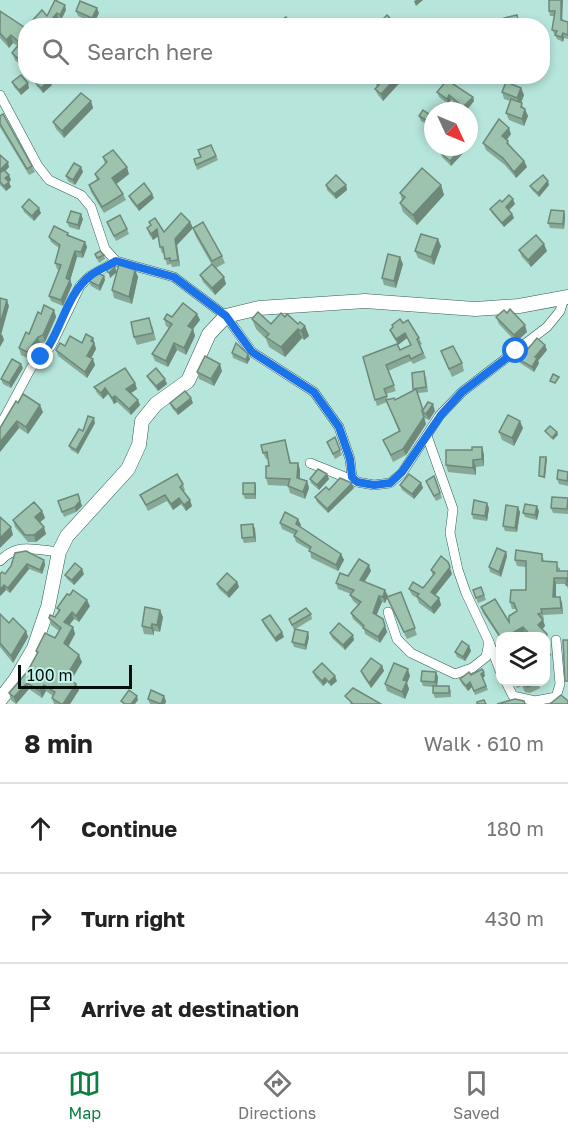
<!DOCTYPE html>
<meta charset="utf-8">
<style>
body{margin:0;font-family:"Golos Text",sans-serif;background:#f6f6f6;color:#222}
.controls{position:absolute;right:18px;bottom:18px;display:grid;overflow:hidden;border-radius:12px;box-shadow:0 3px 9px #0003}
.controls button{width:54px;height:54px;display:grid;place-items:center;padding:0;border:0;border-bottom:2px solid #e0e0e0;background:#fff;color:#222;font:30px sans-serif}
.compass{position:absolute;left:424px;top:102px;width:54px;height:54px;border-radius:50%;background:#fff;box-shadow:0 3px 9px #0003;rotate:134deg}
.scale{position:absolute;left:18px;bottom:15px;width:114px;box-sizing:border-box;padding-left:6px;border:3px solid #01100d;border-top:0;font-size:16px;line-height:21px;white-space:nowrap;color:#01100d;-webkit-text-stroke:4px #c3f2e9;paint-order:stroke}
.stop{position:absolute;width:18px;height:18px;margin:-14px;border:4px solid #1a73e8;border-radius:50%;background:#fff}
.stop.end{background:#1a73e8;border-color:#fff;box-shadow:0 2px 6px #0008}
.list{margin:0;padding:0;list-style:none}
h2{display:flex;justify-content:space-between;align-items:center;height:78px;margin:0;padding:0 24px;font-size:26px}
h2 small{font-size:20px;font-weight:400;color:#767676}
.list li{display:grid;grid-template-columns:39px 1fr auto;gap:18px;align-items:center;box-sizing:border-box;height:90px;padding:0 24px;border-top:2px solid #e0e0e0}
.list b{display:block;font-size:22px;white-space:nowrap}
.list em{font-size:20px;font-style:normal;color:#767676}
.icon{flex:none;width:33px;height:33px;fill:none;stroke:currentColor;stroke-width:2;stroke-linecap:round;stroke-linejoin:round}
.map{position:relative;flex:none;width:568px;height:704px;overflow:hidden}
.search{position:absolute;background:#fff;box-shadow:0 3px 9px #0003;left:18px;right:18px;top:18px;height:66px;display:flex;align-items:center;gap:15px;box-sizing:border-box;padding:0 21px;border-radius:24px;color:#767676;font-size:22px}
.sheet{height:348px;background:#fff}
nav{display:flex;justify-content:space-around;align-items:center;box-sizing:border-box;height:84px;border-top:2px solid #e0e0e0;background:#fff;font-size:16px;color:#767676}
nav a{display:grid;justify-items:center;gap:3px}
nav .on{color:#0b8043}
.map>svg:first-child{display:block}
</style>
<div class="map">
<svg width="568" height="704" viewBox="0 0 568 704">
<rect width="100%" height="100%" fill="#b6e5db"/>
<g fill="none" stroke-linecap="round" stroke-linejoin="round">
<defs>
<g id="street">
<path d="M0 95 38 166 49 180 81 195 91 207 105 249 116 261 174 277 226 316 252 352 314 392 339 427 350 459 352 477 357 482 374 485 390 483 402 473 440 415 462 392 547 327 560 311 564 298"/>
<path d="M0 426 31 368 51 346 80 286 90 276 116 261"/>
<path d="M310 463 357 482"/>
<path d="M0 561C18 542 35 550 59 552"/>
<path d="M388 612 397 639 411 653 455 674 472 668 486 657 489 642 466 593 458 570 450 533 453 509 427 436"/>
<path d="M489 642 500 671"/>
<path d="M506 682 513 696 535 701 556 697 560 684 556 640"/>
</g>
<path id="secondary" d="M0 700 16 679 34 648 48 607 59 552 67 536 128 469 139 445 142 421 156 404 188 381 209 334 226 316 259 308 365 301 475 309 519 306 568 297"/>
</defs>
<use href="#street" stroke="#325d56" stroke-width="10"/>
<use href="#secondary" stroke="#325d56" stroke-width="15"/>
<use href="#street" stroke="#fff" stroke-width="9"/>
<use href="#secondary" stroke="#fff" stroke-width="14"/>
</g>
<g fill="#87a896">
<path d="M549 0 563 20 568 22V39L564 38 563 42 557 39 552 30 554 16H550L549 11Z"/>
<path d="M66 10 61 20 58 18 52 26H34L32 21Z"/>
<path d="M76 11 99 13 94 23 78 16Z"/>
<path d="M0 12 24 27 26 33V70L15 60 12 53 18 46 13 43 9 48 0 38Z"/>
<path d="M379 76H406L383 101 378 95 375 89 377 87 375 81Z"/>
<path d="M508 76H524L518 84Z"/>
<path d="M12 82 29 88 21 95 14 87Z"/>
<path d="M35 82 52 85 43 93 37 86Z"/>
<path d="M521 88 524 95 521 103 528 116 524 126 509 120 506 113 510 101 504 99 502 92Z"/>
<path d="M437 92 473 97 474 101 466 111H464L451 100 448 104 439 97Z"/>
<path d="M91 101 93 108 64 138 56 129 53 122Z"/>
<path d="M0 116 32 166 35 172 29 175 0 127Z"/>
<path d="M419 116 433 117V127L421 121Z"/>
<path d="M511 134 507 140 508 141 510 147 524 161 527 167 516 178 505 165 486 150 483 143Z"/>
<path d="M211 145 218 160 197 170 194 159 201 157Z"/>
<path d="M440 152H464L451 166 442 157Z"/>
<path d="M0 155 9 167 5 171 9 175 11 180 8 182 11 187 6 191 0 185Z"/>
<path d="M103 157 129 174 116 184 123 194 126 200 104 213 91 192 89 185 97 180 95 174 105 164Z"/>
<path d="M81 167 83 172 75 185 68 181 66 176Z"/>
<path d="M326 185H346L347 190 336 199 327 190Z"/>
<path d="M441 185 444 195 417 225 403 212 400 203 402 200 400 193Z"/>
<path d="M549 185 539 197 532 190 530 186Z"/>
<path d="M129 196 154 198 139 211 131 201Z"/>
<path d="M502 202 515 204 509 210 512 214 514 218 504 227 492 213 490 209Z"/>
<path d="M22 207 41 213 34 221 24 212Z"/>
<path d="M564 211 565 216 564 229 550 228 548 223Z"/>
<path d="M83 219 79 230 69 227 67 222Z"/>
<path d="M107 222 127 229 129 234 116 241Z"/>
<path d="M149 222 164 232 190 222 193 228 177 245 180 266 172 267 171 264 167 265 164 253H162L160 247 158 236 153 240 149 234 147 228 151 225Z"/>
<path d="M193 228 222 256 225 263 216 268 226 284 215 295 203 282 200 275 212 265 195 235Z"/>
<path d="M68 233 69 236 85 242 87 247 83 258 77 257 70 280 72 285 63 306 51 301 49 296 59 270 57 269 55 263 59 248 51 242 49 237Z"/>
<path d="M441 246 434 265 418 258 415 251Z"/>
<path d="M519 250 547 251 531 267 522 257Z"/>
<path d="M95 254 104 255 105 259 99 263Z"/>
<path d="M403 264 396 288 384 285 382 278Z"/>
<path d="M135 270 138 277 132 304 114 298 112 290Z"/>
<path d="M104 276 105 280 100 291 91 286 89 281Z"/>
<path d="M54 310 56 317 45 342 40 344 30 359 21 355 19 348 41 314Z"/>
<path d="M507 313 527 332 516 342 499 324 496 317Z"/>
<path d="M197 314 200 320 193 329 195 336 186 355 177 350 168 367 155 361 152 354 169 328 166 326 164 319 172 317Z"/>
<path d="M285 317 298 324 305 326 309 336 304 340 302 338 285 357 269 347 266 339 256 329 252 319 271 324Z"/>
<path d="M403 323 419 338 422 344 420 345 426 358 413 364 411 361 388 371 396 391 386 394 388 400H395L414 390 413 389 426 376 428 392 418 393 423 410 435 411 429 420 424 418 426 424 406 455 393 462 383 440 399 432 387 402 377 406 363 357 400 350 411 345 407 338 398 345 392 335 390 330 392 328V325Z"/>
<path d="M152 325 156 340 137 345 134 337Z"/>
<path d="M93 338 96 349 91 358 95 365 87 378 58 356 56 350 65 346 82 343Z"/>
<path d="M528 349 547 350 538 361 539 363 534 372 520 363 518 359Z"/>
<path d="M441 351 462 363 464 371 452 377Z"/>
<path d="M232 353 248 354 250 359 247 364 233 358Z"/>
<path d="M23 368 11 388 3 384 1 379Z"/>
<path d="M222 371 214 386 199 379 197 372Z"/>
<path d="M147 376 167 384 158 391 149 380Z"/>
<path d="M135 383 137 389 131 393 140 405 131 415 117 402 114 404 108 394 103 399 97 393 94 387Z"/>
<path d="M18 403 43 412 28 434 19 428 0 452V428Z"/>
<path d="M170 403H193L178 415 172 408Z"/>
<path d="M95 423 78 454 71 450 69 446 83 431Z"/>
<path d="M523 428 514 446 502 440 499 432Z"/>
<path d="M335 437 342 455 335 459 327 442Z"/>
<path d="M285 440 291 463H298L300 470V479L307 481 309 488 305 499 290 493 288 486 268 485 266 478 269 466 268 459H266L263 453Z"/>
<path d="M482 447 484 455V466L476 467V475L448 472 446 465 472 450Z"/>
<path d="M568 472V486L559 484 557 479Z"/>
<path d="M434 476 442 498 436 501 426 481Z"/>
<path d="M310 479H329L319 490 311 483Z"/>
<path d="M255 483 256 487V499H245L243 494Z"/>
<path d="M421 483 423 488 414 499 402 490 400 485Z"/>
<path d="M183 484 185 490 183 492 192 506 186 511 181 504 173 510 167 501 148 511 140 495Z"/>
<path d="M354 488 328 513 317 502 315 497 329 490Z"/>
<path d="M78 494 82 506 76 512 64 517 58 501Z"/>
<path d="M568 498V514L553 513 551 508Z"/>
<path d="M489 508 487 521 473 519 472 514Z"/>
<path d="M42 511 45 518 40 522 46 534 36 542H28L15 527 13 520Z"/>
<path d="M539 511 537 520 525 517 523 513Z"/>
<path d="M520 512 517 532 505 531 503 526Z"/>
<path d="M280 523 301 525 300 527 341 554 344 560 338 571 311 558 310 550 296 542 294 536 295 535 282 529Z"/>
<path d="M253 524 255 529 256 542 244 543 242 538Z"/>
<path d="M506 552 507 556 501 577 490 572 489 567Z"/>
<path d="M542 554 544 561 560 568V571H568V589L566 584H556V597H560L562 603 563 614 543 615 544 619 543 620 545 626 542 629 549 640 546 645 551 655 547 658 546 657V636H528L525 633 501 636V640L483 613 481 607 509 622 517 611 516 609H512L510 602 526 590V567L517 566 515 560Z"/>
<path d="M44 560 45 565 42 574 29 569 10 593 6 590 0 596 5 574 11 566Z"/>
<path d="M431 570 452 574 435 595 439 598 441 605 434 614 419 603 417 598 412 595 409 589 423 588 433 576Z"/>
<path d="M371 571 364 582 387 597 401 592 417 635 407 639 387 598 385 603 382 602 376 615 383 619 387 632 380 643 365 634 364 629 353 619 351 613 358 605 353 601 350 595 351 594 338 589 336 583 348 576Z"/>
<path d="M84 574 74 585 67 579 65 575Z"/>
<path d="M237 582 239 587 229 598 219 589 217 584Z"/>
<path d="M481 587 486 600 478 603 473 590Z"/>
<path d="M90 606 79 622 74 619 69 625 73 627 75 634 68 646 82 662 71 680 79 690 70 704H54L52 698 53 696 46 691 42 698 29 689 16 704 11 700 9 693 27 672 37 654 36 651 55 638 59 631 51 625 49 618 55 617 59 612 57 608Z"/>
<path d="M0 614 9 623 26 631 28 637 13 663 0 647Z"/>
<path d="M311 614 312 619 294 630 289 619Z"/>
<path d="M163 617 160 632 154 631V635L144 634 142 626Z"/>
<path d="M262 620 284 637 276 642 264 625Z"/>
<path d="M330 633 354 640 345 650 332 638Z"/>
<path d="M309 637 306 650 294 647 292 642Z"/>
<path d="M469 646 471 651 465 661 457 657 455 652Z"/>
<path d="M382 666 384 671 371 688 363 676 361 671Z"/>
<path d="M313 672 337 681 331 686 327 682 323 686 315 677Z"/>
<path d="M410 676 407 683 409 689 405 699 387 691 385 684Z"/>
<path d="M485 676 483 678 488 690 475 695 472 687 468 691 462 684 460 679Z"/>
<path d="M438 677 437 686H449L451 691V697L435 698 433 693V687L423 686 421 681Z"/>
<path d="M514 681H538L540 688 530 693 525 692 522 686 517 688Z"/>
<path d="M148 699 166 701 165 704H150Z"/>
</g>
<g fill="#6e887a">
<path d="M416 0H423L416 6 414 1Z"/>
<path d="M561 0H563L562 25 561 20Z"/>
<path d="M65 5 66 10 61 20 60 15Z"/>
<path d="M97 8 99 13 94 23 92 18Z"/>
<path d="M57 13 58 18 52 26H46Z"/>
<path d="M563 33 564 38 563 42 561 37Z"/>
<path d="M11 35 13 43 9 48 6 40Z"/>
<path d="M244 76H251L246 82Z"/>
<path d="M398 76H406L383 101 381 94Z"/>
<path d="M515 76H524L518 84Z"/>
<path d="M50 80 52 85 43 93 41 88Z"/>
<path d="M28 83 29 88 21 95 19 90Z"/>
<path d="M521 88 524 95 520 105 517 98Z"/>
<path d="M449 95 451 100 448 104 447 99Z"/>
<path d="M473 97 474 101 466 111H465L463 107Z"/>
<path d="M91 101 93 108 64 138 62 131Z"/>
<path d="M525 109 528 116 524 126 522 119Z"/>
<path d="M509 128 511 134 504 143 502 136Z"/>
<path d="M462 147 464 152 451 166 450 161Z"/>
<path d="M524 161 527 167 516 178 514 172Z"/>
<path d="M8 162 9 167 1 176 0 170Z"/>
<path d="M81 167 83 172 75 185 73 180Z"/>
<path d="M127 167 129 174 115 185 112 178Z"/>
<path d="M9 175 11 180 7 183 5 178Z"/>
<path d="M548 181 549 185 539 197 538 193Z"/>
<path d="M9 182 11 187 6 191 4 186Z"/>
<path d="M346 185 347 190 336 199 334 194Z"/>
<path d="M441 185 444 195 417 225 413 215Z"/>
<path d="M152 194 154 198 139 211 137 206Z"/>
<path d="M513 199 515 204 508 211 506 207Z"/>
<path d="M39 208 41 213 34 221 32 216Z"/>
<path d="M564 211 565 216 564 229 563 224Z"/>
<path d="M81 214 83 219 79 230 78 225Z"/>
<path d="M512 214 514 218 504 227 502 223Z"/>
<path d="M190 222 193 228 177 245 180 266 178 260 175 239Z"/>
<path d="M157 229 160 235 153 240 151 234Z"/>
<path d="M438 239 441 246 434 265 431 257Z"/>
<path d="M85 242 87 247 83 258 81 252Z"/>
<path d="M544 244 547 251 531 267 528 260Z"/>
<path d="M75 251 77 257 70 281V280L72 285 63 306 61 300Z"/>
<path d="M400 257 403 264 396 288 394 281Z"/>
<path d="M115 267 117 272 110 278 109 273Z"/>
<path d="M135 270 138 277 132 304 129 297Z"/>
<path d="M104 276 105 280 100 291 99 286Z"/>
<path d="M224 277 226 284 215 295 212 288Z"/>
<path d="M7 300 9 306 1 335 2 334 4 340 0 347V324Z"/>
<path d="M54 310 56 317 45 342 43 335Z"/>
<path d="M197 314 200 320 193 329 195 336 186 355 184 348 188 326Z"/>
<path d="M525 325 527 332 516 342 514 335Z"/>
<path d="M305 326 309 336 304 340 301 331Z"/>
<path d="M298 329 302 338 285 357 281 347Z"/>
<path d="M405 333 407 338 398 345 396 339Z"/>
<path d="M38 337 40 344 30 359 27 352Z"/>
<path d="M93 338 96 349 89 362 87 356 91 341Z"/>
<path d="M174 343 177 350 168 367 166 361Z"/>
<path d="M545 345 547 350 538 361 539 363 534 372 532 367 535 357Z"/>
<path d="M248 354 250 359 247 364 246 360Z"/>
<path d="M93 359 95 365 87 378 85 372Z"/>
<path d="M21 364 23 368 11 388 9 383Z"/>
<path d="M220 364 222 371 214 386 211 379Z"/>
<path d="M165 379 167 384 158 391 156 386Z"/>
<path d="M135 383 137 389 128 395 126 389Z"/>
<path d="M105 388 108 394 103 399 101 393Z"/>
<path d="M115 396 117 402 114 404 112 398Z"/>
<path d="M191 398 193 403 178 415 176 410Z"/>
<path d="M138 400 140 405 131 415 129 409Z"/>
<path d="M433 404 435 411 429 420 426 414Z"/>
<path d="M40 405 43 412 28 434 26 427Z"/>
<path d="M424 417 426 424 406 455 403 449Z"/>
<path d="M94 418 95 423 78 454 76 450Z"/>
<path d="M17 421 19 428 0 452V442Z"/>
<path d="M520 421 523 428 514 446 512 438Z"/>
<path d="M557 432 558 435 553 440 552 438Z"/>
<path d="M482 447 484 455V466L482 459Z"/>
<path d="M546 457 547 459 545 479 544 477Z"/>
<path d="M473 460 476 467V475L473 468Z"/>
<path d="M298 463 300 470V485L297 478Z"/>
<path d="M327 474 329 479 319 490 317 485Z"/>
<path d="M307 481 309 488 305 499 303 492Z"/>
<path d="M255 483 256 487V499L255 494Z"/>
<path d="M352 483 354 488 328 513 327 509Z"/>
<path d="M421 483 423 488 414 499 412 494Z"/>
<path d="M179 498 181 504 173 510 171 504Z"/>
<path d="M190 500 192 506 186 511 184 505Z"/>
<path d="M80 501 82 506 76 512 75 507Z"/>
<path d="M487 503 489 508 487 521 485 516Z"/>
<path d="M537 506 539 511 537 520 535 515Z"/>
<path d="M518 507 520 512 517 532 515 528Z"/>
<path d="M42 511 45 518 38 524 35 517Z"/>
<path d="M298 519 301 525 298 530 296 524Z"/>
<path d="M253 524 255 529 256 542 254 537Z"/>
<path d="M11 527 13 535 0 548V538Z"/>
<path d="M44 527 46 534 36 542 34 535Z"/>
<path d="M506 552 507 556 501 577 499 572Z"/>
<path d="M341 554 344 560 338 571 336 565Z"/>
<path d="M44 560 45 565 42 574 40 570Z"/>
<path d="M448 562 452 574 433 598 431 592Z"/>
<path d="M27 564 29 569 10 593 8 588Z"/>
<path d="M369 565 371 571 362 586 360 580Z"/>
<path d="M82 569 84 574 74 585 72 580Z"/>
<path d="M554 578 556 584V603L553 597Z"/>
<path d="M237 582 239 587 229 598 227 593Z"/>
<path d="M4 585 6 590 0 596V590Z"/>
<path d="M385 590 388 596 385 603 383 597Z"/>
<path d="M379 596 382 602 375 619 373 613Z"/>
<path d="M560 597 562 603 563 614 561 608Z"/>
<path d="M439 598 441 605 434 614 431 608Z"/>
<path d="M87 600 90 606 79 622 76 616Z"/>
<path d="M160 610 163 617 160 632 157 625Z"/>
<path d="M72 612 74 619 66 629 64 622Z"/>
<path d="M543 620 545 626 541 631 538 625Z"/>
<path d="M152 624 154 631V635L151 628Z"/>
<path d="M385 626 387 632 380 643 378 637Z"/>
<path d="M73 627 75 634 67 649 64 643Z"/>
<path d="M523 627 525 633 519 636H507Z"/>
<path d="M26 631 28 637 13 663 11 656Z"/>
<path d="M282 632 284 637 276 642 275 638Z"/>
<path d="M308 632 309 637 306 650 305 645Z"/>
<path d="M547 634 549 640 546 646 545 636Z"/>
<path d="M353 635 354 640 345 650 343 645Z"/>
<path d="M469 646 471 651 465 661 463 657Z"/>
<path d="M548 649 551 655 547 658 546 652Z"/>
<path d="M79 655 82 662 69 684 66 677Z"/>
<path d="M382 666 384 671 371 688 369 683Z"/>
<path d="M408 669 410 676 407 683 409 689 405 699 402 692 403 680Z"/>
<path d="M436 672 438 677 437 687 435 682Z"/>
<path d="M484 672 485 676 482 678 481 674Z"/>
<path d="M335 676 337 681 331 686 329 682Z"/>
<path d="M325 678 327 682 323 686 322 681Z"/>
<path d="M470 682 472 687 468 691 466 686Z"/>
<path d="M27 683 29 689 16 704 14 697Z"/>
<path d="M76 684 79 690 70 704H63Z"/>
<path d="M44 685 46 691 42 698 40 691Z"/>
<path d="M137 696 138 700 135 704H131Z"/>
<path d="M164 696 166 701 165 704H161Z"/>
</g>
<g fill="#9dc3ae" stroke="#6e887a" stroke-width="1.5">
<path d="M55 0 65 5 60 15 57 13 46 26H37L32 21 42 10 47 16Z"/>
<path d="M549 0H561V20L568 22V35L563 33 561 37 555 35 557 31 552 30 555 11H549Z"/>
<path d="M80 1 97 8 92 18 76 11Z"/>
<path d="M0 11 24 27 22 30 26 33V60L23 63 12 53 20 43 11 35 6 40 0 33Z"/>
<path d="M387 15 394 22 391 26H376Z"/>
<path d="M517 15 519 26H506L504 18Z"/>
<path d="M286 17 292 26H280L278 22Z"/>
<path d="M21 75 28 83 19 90 12 82Z"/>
<path d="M40 76H46L50 80 41 88 35 82Z"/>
<path d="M379 76H398L381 94 375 89 379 85 375 81Z"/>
<path d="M447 80 473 97 463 107 449 95 447 99 437 92Z"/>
<path d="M506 82 521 88 517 98 502 92Z"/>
<path d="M81 93 91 101 62 131 53 122Z"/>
<path d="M511 99 522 103 521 107 525 109 522 119 506 113Z"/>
<path d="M423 110 433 117V124L419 116Z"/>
<path d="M3 114 32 166 27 169 0 124V116Z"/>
<path d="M499 119 509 128 502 136 508 141 507 143 524 161 514 172 503 158 483 143Z"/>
<path d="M211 145 216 156 196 165 194 159 201 157 198 150Z"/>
<path d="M445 147H462L450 161 440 152Z"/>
<path d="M113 150 127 167 112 178 123 194 102 207 89 185 99 179 95 174 107 162 103 157Z"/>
<path d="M0 155 8 162 0 170Z"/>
<path d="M74 163 81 167 73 180 66 176Z"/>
<path d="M422 168 441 185 413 215 400 203 405 197 400 193Z"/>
<path d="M4 170 9 175 5 178 9 182 4 186 0 182V173Z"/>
<path d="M336 175 346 185 334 194 326 185Z"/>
<path d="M543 175 548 181 538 193 530 186Z"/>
<path d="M144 183 152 194 137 206 129 196Z"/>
<path d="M509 195 513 199 506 207 512 214 502 223 490 209 500 200 502 202Z"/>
<path d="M29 199 39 208 32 216 22 207Z"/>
<path d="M551 210 564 211 563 224 548 223Z"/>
<path d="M71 211 81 214 78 225 67 222Z"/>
<path d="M181 213 190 222 175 239 178 260 170 261V258L165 259 163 247H160L157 229 151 234 147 228 151 225 149 222 155 218 164 232Z"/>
<path d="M120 215 127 229 114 236 107 222Z"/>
<path d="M203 222 222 256 212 261 193 228Z"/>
<path d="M54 226 68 233 67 235 85 242 81 252 75 251 66 278 70 280 61 300 49 296 61 265 55 263 60 245 49 237Z"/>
<path d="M421 234 438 239 431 257 415 251Z"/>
<path d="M536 235 544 244 528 260 519 250Z"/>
<path d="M100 251 104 255 97 258 95 254Z"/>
<path d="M388 254 400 257 394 281 382 278Z"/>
<path d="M119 264 135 270 129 297 112 290Z"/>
<path d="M212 264 224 277 212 288 200 275Z"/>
<path d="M113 265 115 267 109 273 105 269Z"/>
<path d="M98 273 104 276 99 286 89 281Z"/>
<path d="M0 298 7 300 0 324Z"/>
<path d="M183 303 197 314 188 326 193 329 184 348 174 343 166 361 152 354 172 324 164 319 167 314 172 317Z"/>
<path d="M44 305 54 310 43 335 38 337 27 352 19 348 26 332 29 334 38 312 41 314Z"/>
<path d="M510 309 525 325 514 335 496 317 504 310 507 313Z"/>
<path d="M258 312 271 324 281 313 285 317 287 314 298 324 300 322 305 326 301 331 298 329 281 347 266 337 269 334 252 319Z"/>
<path d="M149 318 153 333 134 337 131 322Z"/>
<path d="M400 319 403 323 408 320 419 338 417 339 423 353 411 359 409 355 386 365 394 385 384 389 387 396 375 400 363 357 397 344 400 350 411 345 405 333 396 339 390 330 393 327 392 325Z"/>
<path d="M86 334 93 338 91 341 94 343 87 356 93 359 85 372 56 350 60 343 65 346 70 336 82 343Z"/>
<path d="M537 338 545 345 535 357 537 358 532 367 518 359 522 349 525 346 528 349Z"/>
<path d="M236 343 248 354 246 360 232 353Z"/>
<path d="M453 346 462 363 449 369 441 351Z"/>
<path d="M205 356 220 364 211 379 197 372Z"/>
<path d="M12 359 21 364 9 383 1 379Z"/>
<path d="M125 368 135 383 126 389 138 400 129 409 115 396 112 398 105 388 101 393 94 387Z"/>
<path d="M156 368 165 379 156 386 147 376Z"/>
<path d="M424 371 426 387 413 389 412 373Z"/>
<path d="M553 374 559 377 555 383 550 381Z"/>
<path d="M416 389 423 410 428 402 433 404 426 414 422 411 424 417 403 449 391 455 383 440 400 431 386 400 394 398 395 400Z"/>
<path d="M185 391 191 398 176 410 170 403Z"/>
<path d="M23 394 40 405 26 427 17 421 0 442V428L16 401 18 403Z"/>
<path d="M508 415 520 421 512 438 499 432Z"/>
<path d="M88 416 94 418 76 450 69 446 79 429 83 431Z"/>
<path d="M550 426 557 432 552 438 545 431Z"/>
<path d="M335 437 340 450 333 454 327 442Z"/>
<path d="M285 440 290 463H298L297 478 307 481 303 492 288 486 290 479 266 478V466H269L267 452 263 453 261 445Z"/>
<path d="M472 447H482V459L473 460V468L446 465V450H472Z"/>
<path d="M540 457H546L544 477 539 476Z"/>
<path d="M318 469 327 474 317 485 310 479Z"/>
<path d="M558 470 568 472 567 481 557 479Z"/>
<path d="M177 474 183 484 180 487 190 500 184 505 179 498 171 504 165 495 146 505 140 495Z"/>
<path d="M409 474 421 483 412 494 400 485Z"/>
<path d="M434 476 440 493 434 496 426 481Z"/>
<path d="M340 478 352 483 327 509 315 497 326 487 329 490Z"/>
<rect x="243" y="483" width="12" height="11"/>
<path d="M78 494 80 501 75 507 62 512 58 501Z"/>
<path d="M552 497 568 498 567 509 551 508Z"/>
<path d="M474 500 487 503 485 516 472 514Z"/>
<path d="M34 502 42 511 35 517 44 527 34 535H25L13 520Z"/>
<path d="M525 504 537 506 535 515 523 513Z"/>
<path d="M506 505 518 507 515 528 503 526Z"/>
<path d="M285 512 298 519 296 524 341 554 336 565 309 551 311 547 294 536 297 531 280 523Z"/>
<path d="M0 517 11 527 0 538Z"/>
<path d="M253 524 254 537 242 538 241 525Z"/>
<path d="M497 548 506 552 499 572 489 567Z"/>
<path d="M516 550 542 554V561L557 562V571H568V585H566L567 578H554L553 597H560L561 608 541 609 542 613 538 614 543 620 538 625 547 634 545 636H531L523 627 507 636H501V638L481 607 495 599 509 622V616L517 611 514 603 510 602 511 590H526V561L515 560Z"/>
<path d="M26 551 44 560 40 570 27 564 8 588 4 585 0 590V574L2 572 5 574 11 566 15 553Z"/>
<path d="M441 556 448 562 450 567 431 592 439 598 431 608 417 596 419 594 409 589 413 582 423 588 435 573 431 570Z"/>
<path d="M359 559 369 565 360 580 385 590 383 597 379 596 373 613 383 619 385 626 378 637 363 628 364 626 351 613 361 602 350 595 354 590 336 583 340 573 348 576Z"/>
<path d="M75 563 82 569 72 580 65 575Z"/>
<path d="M227 573 237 582 227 593 217 584Z"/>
<path d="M481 587 484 595 476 598 473 590Z"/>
<path d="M73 590 87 600 76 616 72 612 64 622 73 627 64 643 79 655 66 677 76 684 63 704H61L52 698 55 692 44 685 40 691 27 683 14 697 9 693 27 672 38 652 36 651 45 633 55 638 61 628 49 618 50 615 55 617 60 610 57 608 67 594 70 595Z"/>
<path d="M401 592 415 628 404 632 387 597Z"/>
<path d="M145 607 160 610 157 625 152 624 151 628 142 626Z"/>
<path d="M306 608 311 614 292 625 289 619Z"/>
<path d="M0 614 9 623 13 618 26 631 11 656 0 643Z"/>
<path d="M270 615 282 632 275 638 262 620Z"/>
<path d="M339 623 353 635 343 645 330 633Z"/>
<path d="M295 629 308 632 305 645 292 642Z"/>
<path d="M563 640H568V681H565Z"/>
<path d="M462 641 469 646 463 657 455 652Z"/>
<path d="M371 658 382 666 369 683 361 671Z"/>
<path d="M322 663 335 676 329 682 325 678 322 681 313 672Z"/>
<path d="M394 663 408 669 403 680 407 681 402 692 385 684Z"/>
<path d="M482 669 484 672 481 674 486 686 474 691 470 682 466 686 460 679 469 672 471 675Z"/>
<path d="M422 671 436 672 435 682 421 681Z"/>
<path d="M520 681H538V682L528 687 522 685Z"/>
<rect x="433" y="686" width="16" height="7"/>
<path d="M353 688 381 704H351L352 703 345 696Z"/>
<path d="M129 690 137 696 131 704H125L121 701Z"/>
<path d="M151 690 164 696 161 704 148 699Z"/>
<path d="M561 695 568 701V704H550Z"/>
<path d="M515 699 524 701 525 704H497Z"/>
<path d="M484 700 486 704H477V702Z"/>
</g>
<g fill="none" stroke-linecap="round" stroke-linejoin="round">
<path stroke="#1a73e8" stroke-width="8" d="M41 357C61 334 65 295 91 275 98 270 108 266 116 261L174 277 226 316 252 352 314 392 339 427 350 459 352 477 357 482 374 485 390 483 402 472 441 415 462 392 516 351"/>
</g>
</svg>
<div class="controls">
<button><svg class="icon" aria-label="layers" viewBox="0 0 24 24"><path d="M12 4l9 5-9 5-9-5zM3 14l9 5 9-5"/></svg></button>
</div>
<svg class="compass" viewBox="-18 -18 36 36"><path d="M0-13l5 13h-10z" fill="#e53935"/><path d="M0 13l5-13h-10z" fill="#767676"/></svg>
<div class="scale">100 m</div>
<div class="stop" style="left:516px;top:351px"></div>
<div class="stop end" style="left:41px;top:357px"></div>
<div class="search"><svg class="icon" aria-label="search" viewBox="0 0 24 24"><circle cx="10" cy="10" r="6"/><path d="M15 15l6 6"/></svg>Search here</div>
</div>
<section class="sheet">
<h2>8 min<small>Walk · 610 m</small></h2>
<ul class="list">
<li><svg class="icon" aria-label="ahead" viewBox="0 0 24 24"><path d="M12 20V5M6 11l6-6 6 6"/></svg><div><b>Continue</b></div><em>180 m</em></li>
<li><svg class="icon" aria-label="right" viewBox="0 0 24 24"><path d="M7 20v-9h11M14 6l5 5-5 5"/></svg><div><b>Turn right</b></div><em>430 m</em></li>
<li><svg class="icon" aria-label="arrive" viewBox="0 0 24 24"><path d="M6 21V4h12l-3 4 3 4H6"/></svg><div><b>Arrive at destination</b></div></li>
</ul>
</section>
<nav>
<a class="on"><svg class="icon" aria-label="map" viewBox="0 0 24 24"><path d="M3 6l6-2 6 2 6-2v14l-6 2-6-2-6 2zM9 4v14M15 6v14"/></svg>Map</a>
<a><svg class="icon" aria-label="directions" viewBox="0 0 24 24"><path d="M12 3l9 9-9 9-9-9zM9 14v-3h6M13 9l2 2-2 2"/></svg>Directions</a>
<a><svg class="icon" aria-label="saved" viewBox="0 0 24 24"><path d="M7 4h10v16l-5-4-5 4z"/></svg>Saved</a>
</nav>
